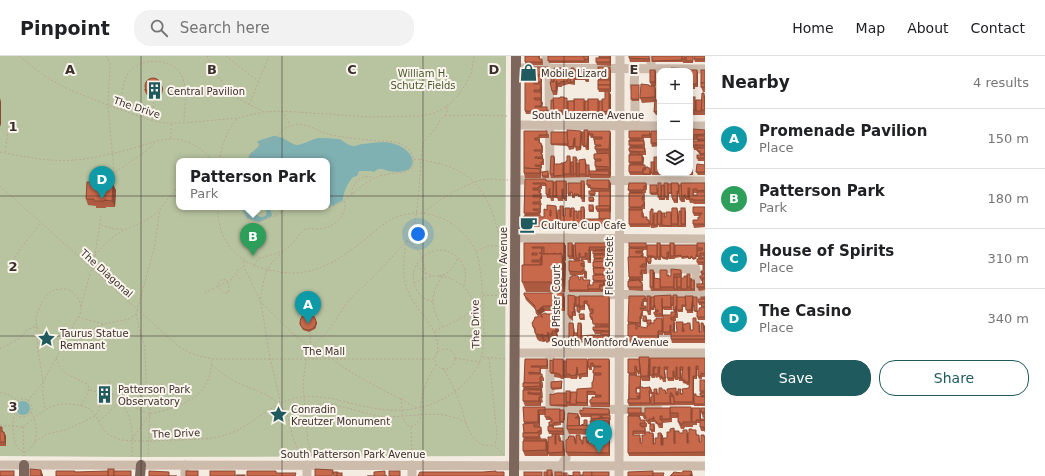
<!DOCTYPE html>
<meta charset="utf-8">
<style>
body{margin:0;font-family:"DejaVu Sans",sans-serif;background:#f2f2f2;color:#202124}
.controls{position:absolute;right:12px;top:12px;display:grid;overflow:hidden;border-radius:8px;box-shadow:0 2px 10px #0003}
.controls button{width:36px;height:36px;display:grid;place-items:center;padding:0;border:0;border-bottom:1px solid #e0e0e0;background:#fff;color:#202124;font:20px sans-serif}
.you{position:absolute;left:418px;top:178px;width:14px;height:14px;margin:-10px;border:3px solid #fff;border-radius:50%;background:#1a73e8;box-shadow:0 0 0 6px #1a73e833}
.badge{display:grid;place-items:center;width:26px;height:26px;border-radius:50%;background:#1f5a5e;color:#fff;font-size:13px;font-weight:700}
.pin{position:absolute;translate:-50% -33px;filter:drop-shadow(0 1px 2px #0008)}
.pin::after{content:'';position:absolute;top:21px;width:14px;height:12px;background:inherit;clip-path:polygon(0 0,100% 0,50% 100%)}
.popup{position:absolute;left:176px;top:102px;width:154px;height:52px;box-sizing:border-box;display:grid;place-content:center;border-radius:8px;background:#fff;filter:drop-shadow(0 1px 3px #0005);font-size:13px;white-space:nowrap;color:#757577}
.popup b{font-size:15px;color:#202124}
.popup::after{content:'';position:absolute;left:50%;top:100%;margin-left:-8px;border:8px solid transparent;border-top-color:#fff}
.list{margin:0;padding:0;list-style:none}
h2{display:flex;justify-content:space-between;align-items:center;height:52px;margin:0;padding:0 16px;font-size:17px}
h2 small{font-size:13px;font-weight:400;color:#757577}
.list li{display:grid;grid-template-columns:26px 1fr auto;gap:12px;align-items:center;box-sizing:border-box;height:60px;padding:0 16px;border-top:1px solid #e0e0e0}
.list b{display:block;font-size:15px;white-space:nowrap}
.list p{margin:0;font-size:13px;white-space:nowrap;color:#757577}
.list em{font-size:13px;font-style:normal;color:#757577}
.actions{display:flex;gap:8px;padding:12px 16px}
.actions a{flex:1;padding:9px 0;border:1px solid #1f5a5e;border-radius:16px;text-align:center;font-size:14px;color:#1f5a5e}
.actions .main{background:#1f5a5e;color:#fff}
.icon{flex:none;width:22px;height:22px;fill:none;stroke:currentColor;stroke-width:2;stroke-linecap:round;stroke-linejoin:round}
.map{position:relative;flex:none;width:705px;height:420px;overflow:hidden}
header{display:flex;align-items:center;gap:24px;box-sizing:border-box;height:56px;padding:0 20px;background:#fff;border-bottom:1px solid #e0e0e0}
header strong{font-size:19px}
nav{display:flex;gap:22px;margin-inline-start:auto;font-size:14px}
.search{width:280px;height:36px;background:#f2f2f2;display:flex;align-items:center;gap:10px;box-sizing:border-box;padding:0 14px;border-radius:16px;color:#757577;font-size:15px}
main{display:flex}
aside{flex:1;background:#fff}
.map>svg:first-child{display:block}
</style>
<header>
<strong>Pinpoint</strong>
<div class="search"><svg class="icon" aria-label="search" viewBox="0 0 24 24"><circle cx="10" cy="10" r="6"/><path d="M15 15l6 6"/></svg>Search here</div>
<nav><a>Home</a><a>Map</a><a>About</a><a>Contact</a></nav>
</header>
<main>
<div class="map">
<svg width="705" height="420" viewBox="0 0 705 420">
<rect width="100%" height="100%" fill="#f4ebe1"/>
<path fill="#b8c4a0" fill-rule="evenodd" d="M0 0H506L505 400 132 401 0 400ZM179 105H327V151H179Z"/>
<g fill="#7fb0b2">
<path d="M273 80C284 80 288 87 296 89 301 90 311 83 319 82 325 82 332 82 338 83 344 84 347 90 354 90 357 90 360 88 363 88 379 86 396 83 409 97 412 100 414 106 411 111 407 117 394 116 388 115 382 113 379 111 374 116L371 115H359L357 120 353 121C348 127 343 136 343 144L334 149 327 151V105H249V99L258 91 259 88 257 86 258 85Z"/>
<path d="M263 151H270L272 160 259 166 248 163 242 154H244L249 158 253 156C256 158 259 161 262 161 269 160 267 154 263 151Z"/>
<circle cx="23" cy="352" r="7"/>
</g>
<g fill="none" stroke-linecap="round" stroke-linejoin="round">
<g stroke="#b9a596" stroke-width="1" stroke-dasharray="2 2" stroke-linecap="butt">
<path d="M19 0 43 19 60 29 77 37 121 54 153 65 165 67H184L238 62 263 56"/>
<path d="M106 0 110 6V10L108 49 114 117"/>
<path d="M207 0 219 22 227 32 237 42 264 56 282 55 370 61 420 60 431 58 439 55 451 47 458 39 466 28 471 18 474 0"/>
<path d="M226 0 258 25"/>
<path d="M249 49 269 0"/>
<path d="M121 54C122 41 121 26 130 15 143 0 176 2 183 23 188 37 184 53 184 67"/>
<path d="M282 55 290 69"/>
<path d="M445 60 475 59 508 60"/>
<path d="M153 64 154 43"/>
<path d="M171 68V83"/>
<path d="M0 96C26 101 48 106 75 104 98 102 125 95 147 88 155 86 162 83 171 83 187 82 202 92 212 105"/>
<path d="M5 96 8 76"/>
<path d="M414 103C474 110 489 133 501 189"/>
<path d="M220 105C221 88 227 75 238 62"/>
<path d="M249 105V99L265 85 275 83C280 77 285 70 294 69 307 66 317 75 328 78 344 82 361 83 377 85 384 85 394 85 401 88 408 91 415 99 413 107 413 110 412 113 409 114 405 118 399 116 395 117 384 118 375 121 366 127 348 140 336 157 311 151"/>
<path d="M110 126 112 119 114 117 146 95 155 87"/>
<path d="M0 130 177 289C188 297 199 301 213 303H435"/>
<path d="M352 138C351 131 357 124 363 121 366 120 371 121 374 121"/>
<path d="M344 145C346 149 345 152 343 157 338 168 328 173 316 173 312 173 308 172 304 174 299 178 296 184 292 188 284 195 271 205 267 215 263 224 262 235 260 245L292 277 311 292 329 274 348 245 374 220 407 185C422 192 422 204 426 218"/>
<path d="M241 151 247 162 259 166 277 159 288 151"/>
<path d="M424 157C435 145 467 127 482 124 490 122 500 124 508 124"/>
<path d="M101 169 114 173H123"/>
<path d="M476 195 489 190 506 189"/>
<path d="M95 199 107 186 116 179 124 174 141 167 153 160 160 153 179 129"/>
<path d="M13 205 20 193 41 167"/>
<path d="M244 205V211L260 244"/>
<path d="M254 209 258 203 283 195"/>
<path d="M417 209 423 216 432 220"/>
<path d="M236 219 241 224"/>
<path d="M439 220C449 218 454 212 457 203"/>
<path d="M442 221C430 236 430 255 443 270"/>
<path d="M225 223C229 227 230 231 228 237H223L217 229 221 224Z"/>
<path d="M414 227C441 211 466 224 476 251"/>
<path d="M60 233C63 233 67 233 69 234 77 238 82 247 81 255 80 259 77 262 75 266 70 276 66 285 53 283 49 282 45 281 42 278 34 270 35 262 39 253 43 242 48 234 60 233Z"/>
<path d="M205 237 232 223 238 214 243 211"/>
<path d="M483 239 507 240"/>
<path d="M433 246C425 244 420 240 416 233 403 206 439 179 460 204 466 212 467 222 463 231"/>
<path d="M261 247 270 302 280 344 279 347"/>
<path d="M81 251 95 199 101 160"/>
<path d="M136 258 139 272 145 292 146 328 150 350 148 401"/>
<path d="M78 261 103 268"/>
<path d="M435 275 452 267 463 261 482 246"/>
<path d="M310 277 311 302"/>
<path d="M64 282 66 290"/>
<path d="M0 293 20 282 28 273 36 270 38 295 43 326V340L45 353"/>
<circle cx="445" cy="303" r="10"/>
<path d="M437 297C441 278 427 265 417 251 412 244 407 235 405 226 403 214 403 195 408 183 410 178 414 172 415 166 419 142 420 117 422 93L423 88 426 83 433 76 441 63 446 58 447 55 446 50"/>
<path d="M483 301 505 303"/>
<path d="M56 302C63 321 71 319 87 328L89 331 88 336 81 350"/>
<path d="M455 302 480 306"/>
<path d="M489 302 497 378 496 384 495 389"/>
<path d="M306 303 303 328 304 341 308 385 312 401"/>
<path d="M332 303C358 323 389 336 417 352"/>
<path d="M212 309C220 316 228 322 238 327 254 334 275 339 285 355 290 364 290 372 293 382 296 389 299 394 299 402"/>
<path d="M442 312C449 321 454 332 458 343 464 356 465 374 477 385 482 390 488 390 494 389L505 400"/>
<circle cx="105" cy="339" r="8"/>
<path d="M108 331 110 324"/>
<path d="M90 334 97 336"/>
<path d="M0 336 9 339 17 344"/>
<path d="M112 342C136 353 132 381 132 402"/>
<path d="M401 342C402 353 400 366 411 371"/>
<circle cx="23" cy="352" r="9"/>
<path d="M28 345 43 326 59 297 66 290 84 278 104 268 129 263 136 258 154 193 160 153"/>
<path d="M15 357C11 366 11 394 25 396 28 396 30 393 32 391 39 380 36 366 31 355"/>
<path d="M306 357C310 352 317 348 324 347 329 347 335 349 339 350 352 353 365 357 378 360 407 364 440 350 466 367"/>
<path d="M99 365C101 363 104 361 106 359 111 355 116 347 123 347 130 347 141 356 149 357 155 358 164 354 170 353 185 348 201 340 208 324 211 318 211 310 212 303"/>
<path d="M0 369 23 371C42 356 51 344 78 349 82 350 88 351 91 354 99 362 100 374 111 380 122 386 137 385 149 385 158 385 168 384 178 384 196 383 216 384 234 376 255 366 272 347 296 342 321 337 343 346 367 351 410 360 451 350 476 313 489 295 482 251 482 229 481 218 480 206 476 196 463 166 427 149 397 161 384 166 373 177 362 186 336 206 310 223 275 215 264 213 253 210 244 204 226 192 217 173 218 151"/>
<path d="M23 371 24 400"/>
<path d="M411 371C416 369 418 366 420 362 422 357 420 352 421 346 423 332 429 319 437 308"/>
<path d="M411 372 412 401"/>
<path d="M132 383 150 358"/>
<path d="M35 386 47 378 66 374 95 360 99 354 101 346"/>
</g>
<g stroke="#cdbbac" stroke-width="9">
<path d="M516 12 705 13"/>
<path d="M546 12V0"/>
<path d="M549 12 550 125"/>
<path d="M651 12V0"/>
<path d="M634 31 635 12"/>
<path d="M635 45V70"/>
<path d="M516 69 660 70"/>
<path d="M690 70H705"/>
<path d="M515 124 705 125"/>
<path d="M515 182 705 183"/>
<path d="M648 213H696V238"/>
<path d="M552 239 705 238"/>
<path d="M515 297H705"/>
<path d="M567 297V182"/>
<path d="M548 354 658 353"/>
<path d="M550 354V297"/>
<path d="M0 409 705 410"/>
<path d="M185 409V420"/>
<path d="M307 420V409"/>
<path d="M412 420V409"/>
<path d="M556 420V418L566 402 567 353"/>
<path d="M619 420C620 280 620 140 620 0"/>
</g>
<g stroke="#7d675c" stroke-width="10">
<path d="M24 409V420"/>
<path d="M140 420 141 409"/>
<path d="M514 420 516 0"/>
</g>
</g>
<g fill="#ac5a40" fill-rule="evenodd">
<path d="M525 0H540V3L543 6V9H526L525 6Z"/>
<path d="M548 0H589V7H549Z"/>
<path d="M693 0V7H683V6H652V5Z"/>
<path d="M705 0V6H695L694 3Z"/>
<path d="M629 2H650V6H630Z"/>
<path d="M611 4V10L597 9 596 6Z"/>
<path d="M525 11H548L549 15V19H542V22H541L542 30H541L542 37V51L549 54V58H526L525 55Z"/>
<path d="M574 12 575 14 589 16V26H586L585 24H575V29L569 28 562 30V31H558V29L557 39H553L552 35 551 25 568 14H571Z"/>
<path d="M689 13V14H697L698 18V31H695V33H691L690 31V15L671 14Z"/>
<path d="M655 14 656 17V30H651L650 26Z"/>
<path d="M705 14V36H703L701 31Z"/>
<path d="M611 15V36H609L611 39V59H551V57L553 44 564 41V42L568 45 584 43 585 45 598 43 599 45H602L605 43V36H599L598 33V22Z"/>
<path d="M639 29V45H632L631 43Z"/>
<path d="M649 29 650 30H655L656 35V44H659L660 41V59H656L654 56 655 46 642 47 640 42Z"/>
<path d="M163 32 162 38 157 43 151 42 146 38 144 33Z"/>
<path d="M705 38V59H690V41L696 44H702Z"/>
<path d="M588 74 589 78 610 75 611 78V118L610 122H590V120V121L551 122 550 118 554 100 555 103V108H561L566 106 570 100 571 106H573L576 101 578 104 577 107H579L585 103 587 109 589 111 590 115H596L595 110V105L594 103 597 97 595 93 596 90 593 82H591L589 79V94H586L585 91H583L582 82 581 94 576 95 575 89 574 93 569 94 568 90 551 89V88L567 76 581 75 582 77Z"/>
<path d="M705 74V119H698L696 116 704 109V105H698L697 102 700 99V98H699L697 94H694V92L690 93V77ZM694 84H697L698 85H694Z"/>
<path d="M524 75 549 78V82H540V87H541L543 90V97H542L543 101 544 106V109H542V112H541L542 117H541V122H525L524 117Z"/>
<path d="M629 75 651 77 660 75V90L652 91 651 87V82H644V85L645 89V92L646 95V99H642L644 102 643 109 651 114V119H630L629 116 630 108 629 106 630 97 629 95 630 90 629 89 630 84 629 82Z"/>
<path d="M690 98 693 101V119H665V117H690Z"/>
<path d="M660 102V117H662V119H652L651 117 654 106 659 104Z"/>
<path d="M549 117V122H543L542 120Z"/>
<path d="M525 123 553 125 554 126 566 125 567 145H565L563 142V136V145H558L557 139V142H554V145H551L550 141V136V142H547L546 138V131L545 130H542V133H541V136H540L542 140V143H540L542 149H541V157H540L541 160H538V161H544V153L557 154 558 165 560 154 563 150 564 154V160H565L570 152 571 155 574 152 575 155H577L578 163 585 154V171H526L524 164 525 160 524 157Z"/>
<path d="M92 126 109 128 116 134 115 151H106V152H96V150L88 149 86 143Z"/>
<path d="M568 127 585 129V146H582L581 141H578V140H575V142H572V137H571V140H568Z"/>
<path d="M611 127 610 171H588L586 168 599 163V156H597L596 153 599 150V136H595V140H590L589 138 591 135 590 132H588L587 129Z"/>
<path d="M646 127 647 130V134H646V137H644L645 141V144H643H644L645 147V153H643V154H642L644 158V161L649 164 650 167 654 157H657L661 155 662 157 665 159V161L672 159 677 152 678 156 679 165 686 156V171H659L658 168V171L654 172H651L650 169V171H630L629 168 630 137 628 134Z"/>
<path d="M678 127 679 129 705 127V148H694L693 147H690L689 144H686V143H685V146H681L679 138H678V147H674L672 142V138H669V144H666L665 139V144H659L658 139H651L650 137 662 129H668ZM694 137H697V139H694Z"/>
<path d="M594 143V146H590L589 145Z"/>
<path d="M594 150V156H589V154Z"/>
<path d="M705 151V171L694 172 693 168 698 164 700 161V160H694L693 157Z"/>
<path d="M524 187H564L566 190V205H565L566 208 565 236H526L522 226 524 209Z"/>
<path d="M609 187 610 191 611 236H569V234L579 224 584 223V224L590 225V229H593L594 226 593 224 594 219 593 211 594 203 593 195H591V207H588L587 203V201V204H581L580 201V204L584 205 585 209V211H584L585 215H586L587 216V223L585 222 584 218H583V219H570L569 215 575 205 574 198V203H569L568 200 573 189Z"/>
<path d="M646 187 647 191V194H643V197L644 201H646L647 204V211H646L647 215V218H643V225H641L643 229V235L629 234 628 231 629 223V191Z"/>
<path d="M660 187 661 189H670L674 187 675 189H697L705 187V234L699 235 697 231 702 228 703 225H701L700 222 702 220 701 217 703 215V209H698L697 206 698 203V201H696V203L693 204 692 202H691V203H688V202L682 203 681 201 675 202V201V203H669L668 202 669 198H668V204L663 203 661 201V204H658L657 202V204H655L654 202H651V208H648L647 200 657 189ZM702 200H704V201L702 203Z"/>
<path d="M653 214 655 217V222L660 223 669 218V220H671L681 214 682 218V221H681V222H692V224H694L695 225V235H651L650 231Z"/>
<path d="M563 237 565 242V255H561V259H554L553 255H545L541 258 542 259 555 262 558 270V271L559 275 557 277 558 280 557 282H554V285H551L550 284 549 286 547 287 545 285 544 286 539 285 537 283 533 271 538 261V259L536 258 535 253 526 244 524 239Z"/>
<path d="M671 239V241H673L677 239V241H685L693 240V241H697V255H699L702 251 701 249H699L698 246 701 243 705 241V264H698L697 261V256H695L694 251 693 250V257H687L686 251H683V256H678L677 253 678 262H676V265H674L675 268V276H677L683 268 690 267 691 271V274H693L697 265V266L700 270V276H705V287H672L671 283V279H664L663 276V261H655L654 258 655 256V252H654V254H651V259H648L647 255 650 240 651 241H654ZM672 250H673L674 256 671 259H663V253L664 254H672Z"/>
<path d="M575 240 576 241 610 243V287H570L569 283 573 267 574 271 575 277H577L581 267 582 270V280L601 279V278H595L593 274 595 271 593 264H591L590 261 593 258V257H590L587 248H585V254H580V257H578L577 255 579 251H575L576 260H573V265L569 262 568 259Z"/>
<path d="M645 240 647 243V246H644V250H646L647 255H643V260L647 261V266H644L643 260H642V263H641V270H636L637 273 647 272 651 267H654L656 264 662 262 663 265V279H659V287H630L628 284V266Z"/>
<path d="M584 258 585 264H580V263Z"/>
<path d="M316 265 317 267 315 273 309 276 303 274 299 267Z"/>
<path d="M705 302V321H702V323H699L698 320V314H697V323H694V338L696 340 701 341 700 335 705 324V350H694V349L629 350 628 347 629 319 628 317V303H650ZM665 314H667V322L668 325H674V322L675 324H678V322L679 325H682L681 315H682V324L683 327 686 328 687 329H689V332L683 338H682V337L678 335 666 337 665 334H663L659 338H658V337L657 333 654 337 651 344 650 338H652V334L650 331 643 332 641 331V322L642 325H650V319L652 322H655L654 318 656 322 659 321 660 324 662 323 663 326H666ZM637 316 638 319 640 318 641 320H637ZM637 333H640V337H637Z"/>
<path d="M525 303H547L548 306V313H541V318L544 322V325H542L543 329V332H541L543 342H542L543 346 541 347V350H525L523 345Z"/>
<path d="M563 303 564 305 588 306 609 303 610 306V351H591L590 347 592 343 595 341V339H588V350H568L567 351 551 350 550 349 554 339 566 337 570 335 571 336H577L592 332 594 321 593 317 594 314V311H592V314H589L588 311V321H582L581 323H579L578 318 577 323H571L570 322H564V323H561L560 322 554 321V318H551L550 316Z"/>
<path d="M562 325V333L552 334 551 332Z"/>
<path d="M98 336 110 339 108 343 105 344 101 343Z"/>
<path d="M523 351 545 353H560V354L565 356V364H564V367H561V369L554 370V372L564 375V379H559L561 382V385H563L564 388 565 400H549L548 398V400H525L523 395 524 368V366ZM540 359H545L546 364H550L551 366 549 369V370L548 375 549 378H552V381L548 386 546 383H541L540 379 542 378V375L541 371H536H540Z"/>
<path d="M691 351 692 353 701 355 705 352V376L704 375H701L700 371V367H697V369H693V371H685L684 373H681L678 366V362H672V366L663 367 662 363 663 368V372H659L657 368H656L654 365V366H651V368H654L655 370V376H651L650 368H648L646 363H644L642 359 645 357 670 352ZM701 356 702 359H703L704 363 701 364Z"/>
<path d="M609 353 610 356V400H568L566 396 568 383 574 380 576 383V388L580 379 581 384H582L583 386 589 384V387H594L595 384 593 379 569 378 567 373V370L578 358 580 361V370L584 368 587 366V370H591V361H581L580 358Z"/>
<path d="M642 356V360H640V361L641 364 647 367V371H642H645L646 376 650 377H653L654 381V388L661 377 663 380V389L670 376 674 372 675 375H679V377L688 378V387H689L688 385 689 377 692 373V374L697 378V379H699L700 383V386H701L704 379 705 381V400H629L628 397 629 360 628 357ZM634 378H645L642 387H641V382L634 379Z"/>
<path d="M0 371 3 375V376L6 380V390H0Z"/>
</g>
<g fill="#8c4a34">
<path d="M588 0H589V7L588 4Z"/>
<path d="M610 0H611V10L610 6Z"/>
<path d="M610 11 611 15V36L610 33Z"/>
<path d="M655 14 656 17V30L655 26Z"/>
<path d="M697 14 698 18V31L697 28Z"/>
<path d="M541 20 542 23V30L541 26Z"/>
<path d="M556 25 558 29 557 39 556 35Z"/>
<path d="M161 27 163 32 162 38 157 43 155 38Z"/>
<path d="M541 28 542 31V45L543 47 542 53 541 50V36L540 34Z"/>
<path d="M655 30 656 35V46L655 41Z"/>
<path d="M609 35 611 39V59L609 55Z"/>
<path d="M0 42 1 46V71L0 68Z"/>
<path d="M588 74 589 78V94L587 90Z"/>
<path d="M581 75 582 78 581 94 580 91Z"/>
<path d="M610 75 611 78V97L609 93Z"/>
<path d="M574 82 575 86 574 93 573 90Z"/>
<path d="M541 95 543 101 544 109 541 98Z"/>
<path d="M610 95 611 97V118L610 111 609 97Z"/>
<path d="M692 98 693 101V119L692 116Z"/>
<path d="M642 99 644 102 643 112 642 106Z"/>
<path d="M554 100 555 103V120H554L555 122 554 118Z"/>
<path d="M540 113 541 118V122L540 117Z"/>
<path d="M609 115 611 118 610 122 609 119Z"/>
<path d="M609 124 611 127V157L609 153 610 135 609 133Z"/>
<path d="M566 125 567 128V145L566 142Z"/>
<path d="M584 125 585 129V146L584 142Z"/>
<path d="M113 128 116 134 115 151 112 145Z"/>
<path d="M688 132 689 135V144L688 141Z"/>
<path d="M562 133 563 136V145L562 142Z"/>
<path d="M677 135 678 138V147L677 144Z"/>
<path d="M644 144 645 147V153L644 149Z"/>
<path d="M556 150 557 154 558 171 557 168Z"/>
<path d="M563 150 564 154V163L563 160Z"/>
<path d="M584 151 585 154V171L584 168Z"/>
<path d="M570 152 571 155V164L570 161Z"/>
<path d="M677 152 678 156 679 170 678 168Z"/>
<path d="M685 152 686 156V171L685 168Z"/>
<path d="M564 187 566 190V205L564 202Z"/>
<path d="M572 187 574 191V203L572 200Z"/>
<path d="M589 191 591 195V207L589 203Z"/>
<path d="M609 195 610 198V205L609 202Z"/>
<path d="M542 198 543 202 542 207 540 204Z"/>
<path d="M562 198 566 208 565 236 562 226Z"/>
<path d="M646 201 647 204V211L646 208Z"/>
<path d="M609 205 610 208 611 229 609 225Z"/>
<path d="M653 214 655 217 654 233 653 231Z"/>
<path d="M563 237 565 242V255L563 250Z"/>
<path d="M609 240 610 243V271L609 268Z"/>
<path d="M693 240 694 243 693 257 691 254Z"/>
<path d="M662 242 663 245 662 251 663 253V261L662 258Z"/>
<path d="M584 245 585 248V254L584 250Z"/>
<path d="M574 247 575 251 576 260 574 256Z"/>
<path d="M543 250 545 255 541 258V259L544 266 539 260 537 255Z"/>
<path d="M559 250 561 255V259L559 254Z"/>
<path d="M676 250 677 253 678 262 675 254Z"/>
<path d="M640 260 641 263V270L640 267Z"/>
<path d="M662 262 663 265V279L662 275Z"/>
<path d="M556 263 558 270V271L559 275 557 277 558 280 557 282 555 275 554 271 557 268 555 265Z"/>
<path d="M674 264 675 268V279L673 276Z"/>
<path d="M316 265 317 267 315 273 314 271Z"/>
<path d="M699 266 700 270V279L699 276Z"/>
<path d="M573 267 574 271 575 285 574 283Z"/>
<path d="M581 267 582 270V285H581Z"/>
<path d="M703 267 705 270V279L704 276Z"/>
<path d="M609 270 610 271V287L608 284Z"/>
<path d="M552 275 554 282V285L552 278Z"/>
<path d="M658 275 659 279V287L658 284Z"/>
<path d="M548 276V278L550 284 549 286 547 279Z"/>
<path d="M542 278 545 285 544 286 541 279Z"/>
<path d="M649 301 651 306 650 325 648 320Z"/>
<path d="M547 303 548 306V313L547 310Z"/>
<path d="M587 303 588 306V321L587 317Z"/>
<path d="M609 303 610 306V351L609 347Z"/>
<path d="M696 310 697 314V323L696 320Z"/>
<path d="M577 311 578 315 577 323 576 319Z"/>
<path d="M653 311 654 314 655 322 653 319Z"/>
<path d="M664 311 665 314 666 326 665 322Z"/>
<path d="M680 311 681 315 682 325 680 322Z"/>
<path d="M688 311 690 314V329L689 326Z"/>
<path d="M693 320 694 323V349L693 346Z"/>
<path d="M540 327 542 332 543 342 540 330Z"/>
<path d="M587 335 588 339V350L587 347Z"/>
<path d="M109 336 110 339 108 343 107 340Z"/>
<path d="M539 341 541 347V350L539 345Z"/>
<path d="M700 352 701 355V367L700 364Z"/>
<path d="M609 353 610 356V400L609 397 608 365 610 359Z"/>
<path d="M538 354 540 359V371L538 366Z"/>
<path d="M578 358 580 365V375L579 371Z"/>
<path d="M687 374 688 378V390L687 387Z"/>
<path d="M4 376 6 380V390L5 386Z"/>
<path d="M653 377 654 381V391L653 388Z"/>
<path d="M661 377 663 380V393L661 389Z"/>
<path d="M555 378 556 381V392L555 388Z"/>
<path d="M546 385 548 390V400L546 394Z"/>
<path d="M563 385 564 388 565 400 563 396Z"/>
<path d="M41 414 43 419V420H41Z"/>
<path d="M552 414 553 419V420H551Z"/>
<path d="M692 416 693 420H689Z"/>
</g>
<g fill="#c8694b" stroke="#8c4a34" fill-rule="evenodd">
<path d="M525 0H539V3H542V6H525Z"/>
<path d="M548 0H584L585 5H548Z"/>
<path d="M584 0H588V4L584 3Z"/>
<path d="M599 0H610V3V2H599Z"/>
<path d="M629 0H649V3L629 2Z"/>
<path d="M652 0H682V4L652 5Z"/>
<rect x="682" y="0" width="3" height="3"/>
<rect x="686" y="0" width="7" height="5"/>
<rect x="694" y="0" width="11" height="3"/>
<rect x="596" y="2" width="14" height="4"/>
<path d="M525 11H548V15H540L541 18H535V20H541V26H534V28H541L540 34H534V36H541V42H534L535 44H541V50H535V51H547V55H525Z"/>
<rect x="598" y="11" width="12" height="11"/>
<path d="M554 12H567V25L560 26V28L557 27V25H556V35H552L550 26H554Z"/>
<path d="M571 12H574V26H570Z"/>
<path d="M671 12 689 13 688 15H671Z"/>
<rect x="551" y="14" width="3" height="11"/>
<path d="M568 14H571L570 26 571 27H568Z"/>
<path d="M575 14H588V24H585V23H575Z"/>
<rect x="650" y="14" width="5" height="12"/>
<rect x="661" y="14" width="10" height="1"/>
<path d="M689 14H697V28H693V29H690V15H689Z"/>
<rect x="701" y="14" width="4" height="13"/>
<circle cx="153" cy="30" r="8"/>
<path d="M598 24H610V31V29H598Z"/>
<rect x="701" y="27" width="4" height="4"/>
<path d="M641 28 649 29V30H655V41L640 42Z"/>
<rect x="598" y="29" width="12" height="4"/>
<rect x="631" y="29" width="8" height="14"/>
<path d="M605 35H609V55L602 56V43H605Z"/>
<path d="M702 37H704L705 54H701Z"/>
<path d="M560 41H564V42H567V55H554L553 42H560Z"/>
<path d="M660 41V54H659Z"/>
<rect x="690" y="41" width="5" height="13"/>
<rect x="574" y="43" width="10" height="13"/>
<rect x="588" y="43" width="10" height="13"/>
<path d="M551 44H553L554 55V57H551Z"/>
<path d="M655 44H659V55L654 56Z"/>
<path d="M696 44H702L701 54 702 55H696Z"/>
<path d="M568 45H574V56L575 57H568Z"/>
<rect x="585" y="45" width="3" height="12"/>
<rect x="599" y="45" width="3" height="12"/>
<path d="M692 73 705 74V78L692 79Z"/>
<path d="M567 74 581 75 580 91H575V82H574L573 90 568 91Z"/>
<path d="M584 74H588L587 90H584Z"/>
<path d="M524 75H547V79H539V82H535V84H539V87H541L542 94H534V95H541V98H542V101H535V102L543 103V106H541V109H535V110L541 111V113H540L524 112Z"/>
<path d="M589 75H610L609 93H595V90H601V89H595L594 83H602V81H593V78H589Z"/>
<path d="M629 75H650V79H642V82H629Z"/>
<rect x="651" y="75" width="9" height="12"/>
<path d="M551 76H567L568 88H551Z"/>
<rect x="582" y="76" width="2" height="13"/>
<path d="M690 77H692L693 82V85H692L693 91H690Z"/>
<rect x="697" y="80" width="8" height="3"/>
<path d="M629 84H640L639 85H629Z"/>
<path d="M698 84 705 85H698Z"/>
<rect x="629" y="85" width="15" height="4"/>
<rect x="692" y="85" width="13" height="4"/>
<path d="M630 90 642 91V92H630Z"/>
<path d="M629 92H645L644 96 629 95Z"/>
<path d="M697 92H705V97L700 98V95H697Z"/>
<path d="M597 95H610V98L609 97H597Z"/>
<path d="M609 97 610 111 595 110V105H601V103H594V98Z"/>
<rect x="630" y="97" width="9" height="2"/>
<rect x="690" y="98" width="2" height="18"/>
<rect x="629" y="99" width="13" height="7"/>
<rect x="697" y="99" width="8" height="3"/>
<path d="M551 100H554V118H550Z"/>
<path d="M567 100H570V118H563V107L566 106V105H567Z"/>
<rect x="573" y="101" width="3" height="17"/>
<path d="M654 101H658V105H659V102H660V116H654Z"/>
<path d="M585 103 586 118H579V104Z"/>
<path d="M571 106H573V118L574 119H571Z"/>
<rect x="651" y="106" width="3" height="11"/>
<path d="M561 107H563V118L564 119 554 120V108H561Z"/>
<rect x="577" y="107" width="2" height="13"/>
<path d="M630 107 643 108V109H630Z"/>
<path d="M697 108 705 109V116H696Z"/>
<rect x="586" y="109" width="3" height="11"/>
<path d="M629 109H645V112H643V116H629Z"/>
<path d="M646 111H648V112H650V118H643V114H645Z"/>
<path d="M524 112 540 113V117H524Z"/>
<path d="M610 113V117L609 115H596V114Z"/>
<path d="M548 115V120H542V116Z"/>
<path d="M589 115H609V119L589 118Z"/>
<path d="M102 120 106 122 109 128H113L112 145 104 144V145H94V143H86L87 126H92L95 121Z"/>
<path d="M525 123H546V125H553V141H550V132L549 133V138H546V128H545V127H533V128H541V130H539V132H533V134H539V137H541V139H533V141H540V146H533V148H540V153H533V154L539 155V157H524Z"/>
<path d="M587 124H609V133L590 132V129H587Z"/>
<path d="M556 125H566V142H563V133H562V142H557Z"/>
<rect x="581" y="125" width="3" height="17"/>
<path d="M554 126H556V140H553Z"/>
<path d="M568 127H581V140L578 139V138H574V140H572V136H570V138H568Z"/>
<path d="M629 127H646V130H644V134H628Z"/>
<rect x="658" y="127" width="3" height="14"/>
<path d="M664 127H668V141H665Z"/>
<path d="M671 127H678L679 135H677V144H673V142H672Z"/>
<path d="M681 127H705V134L697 135V133H693V139H697V136H705V144H693V143H689L690 132H688V141H685V139H684V142H681Z"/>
<rect x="668" y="128" width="3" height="9"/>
<rect x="650" y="129" width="7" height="8"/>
<path d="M662 129H664V143H661Z"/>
<path d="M679 129H681L682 144H680V141H679Z"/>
<rect x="589" y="135" width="6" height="3"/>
<path d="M599 135H610V152V150H599Z"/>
<rect x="630" y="136" width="12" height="1"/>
<path d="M629 137H644V141H642V144H644V149H642V151H629Z"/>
<path d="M589 141H593L594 144 589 145Z"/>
<path d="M547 149 556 150 557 168 537 167V164H524V160L544 161V153L547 154ZM550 154H551V160H550Z"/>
<rect x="589" y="149" width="4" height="5"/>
<path d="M560 150H563V160H565V152H570V161H571V152H574V167H560Z"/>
<path d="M596 150H610L609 153H596Z"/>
<path d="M581 151H584V168H580Z"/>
<path d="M693 151H705V168H693V164H698V161H700V158H702V157H693Z"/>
<rect x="629" y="152" width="12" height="2"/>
<path d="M672 152H677L678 168H671Z"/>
<rect x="681" y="152" width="4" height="16"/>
<path d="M651 153H653V168H650V155H651Z"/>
<path d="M558 154H560V167L561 169H557Z"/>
<path d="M629 154H642V161H647V164H649V168H629Z"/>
<path d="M574 155H577V162L578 163V155H581V169L574 170Z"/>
<path d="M599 155H610V165L609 163H599Z"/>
<path d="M658 155H661V168H657Z"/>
<path d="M679 155H681V168L682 170H678Z"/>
<path d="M666 156H671V168L672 170 662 169V157H665L664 161H666Z"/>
<rect x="654" y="157" width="3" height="12"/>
<path d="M525 159H538V161L525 160Z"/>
<rect x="586" y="163" width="23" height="5"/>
<path d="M525 165H537L538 169H525Z"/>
<path d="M524 187H564V202H563L561 197H560V198H555V197H554V198H548V197L547 198H544V191H532V192H542L541 197H539L542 198 540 204H532V206H540V208H541V209H524ZM532 197H537V199H532Z"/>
<rect x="568" y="187" width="4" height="13"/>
<path d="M575 187H609V191H589V203H587V197H585V201H580V197H579V202H576Z"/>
<rect x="629" y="187" width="17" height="4"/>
<rect x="657" y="187" width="3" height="14"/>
<rect x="670" y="187" width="4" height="13"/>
<path d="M697 187H705V197H700V200H697V195L702 194 703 192H697Z"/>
<path d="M573 189H575L576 202V204H574Z"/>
<path d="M647 189H657V200H656V202H654V200H647Z"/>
<path d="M661 189H670V200L671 202H668L669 196H667V202L662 201V200H661Z"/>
<path d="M675 189H697V199H696V202H692V200H691V202H688V200L681 201V199L675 200Z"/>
<path d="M629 192 643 193V195H636V197H643V199H641V201H629Z"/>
<path d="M610 193V196L609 195H595V194Z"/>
<path d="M593 195H609V202H594V199H604V197L593 198Z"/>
<path d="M542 198H562V226H522V209H542Z"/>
<path d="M704 198H705V203H702V201H704Z"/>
<path d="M628 201H646V208H642V210H640V211H646V214H641V217H640V218H642V221H629Z"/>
<rect x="647" y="201" width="4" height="5"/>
<path d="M594 203H609V207V205L594 206Z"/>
<rect x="697" y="203" width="8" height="3"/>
<path d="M579 204H582V205H584V208L581 207V210H584V214H582V216L569 215V205H579Z"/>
<path d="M609 205V225H605V224H604V225L593 224V219H604V218H594L593 212H604L593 211V206Z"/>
<path d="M703 208H705V218H704V217H701V215H703Z"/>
<path d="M671 213 681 214V218H674V231H660V214H667V220H671Z"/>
<rect x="650" y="214" width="3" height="17"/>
<path d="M585 215H586V222L584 221Z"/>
<rect x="687" y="218" width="3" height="13"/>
<path d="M702 218H705V222H700V220H702Z"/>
<path d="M572 219 578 220 579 224H580V221H583V224H590L589 229H588L589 234H569V224H570V221H572Z"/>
<path d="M684 220H687V233H681V222H684Z"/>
<path d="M674 221 677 222V231L678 233H674Z"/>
<rect x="677" y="221" width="4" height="10"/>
<path d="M654 222 660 223V231L661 233H654Z"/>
<path d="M629 223H640V226L639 224H629Z"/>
<path d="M703 223H705V228H702Z"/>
<path d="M639 224 640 226H642V231H628V225Z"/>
<rect x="691" y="224" width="3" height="9"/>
<path d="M593 226H604L603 229 600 228 599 233H588V229H593Z"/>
<path d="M606 226 610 227V234H600V230H604V228H606Z"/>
<rect x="697" y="228" width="8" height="3"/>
<path d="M524 237H563V250H559V254H552V250H543L537 255 535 253V250L524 239Z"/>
<path d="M568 239 575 240V247H574V256H572V261L568 259Z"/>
<path d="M671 239V251H662V242V258H654V256H658V254H655V249H654V240Z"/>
<path d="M673 239H677V250H676L675 254H673Z"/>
<path d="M579 240H609V268H593L592 261H590V257L593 258V253H589V249H587V245H584V250H579Z"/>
<path d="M629 240H645V243H643V246H642L641 250H646V252H640V253H642V257H641V260H640V267L628 266Z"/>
<rect x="647" y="240" width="3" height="15"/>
<path d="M685 240H693L691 254H686Z"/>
<rect x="576" y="241" width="3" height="8"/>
<path d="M651 241H654V250H653V253H651Z"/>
<path d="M671 241H673V248L671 249Z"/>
<path d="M677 241H685L686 249H682V254H677Z"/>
<path d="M693 241H697V255H694V249H693Z"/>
<rect x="701" y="241" width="4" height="2"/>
<rect x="698" y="243" width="7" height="3"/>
<path d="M701 247H705V251H702Z"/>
<rect x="577" y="251" width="3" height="4"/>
<path d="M701 251H705V261H697V255H699V252H701Z"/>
<path d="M671 256H676V258H675V261H671V264H674L673 276H677L676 266H683L682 275 684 276V273H683V268H687V267H690V274H693V262H696V266H699V276H701V267H703L704 276H705V283H671V269H670V276H663V259H671Z"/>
<path d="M545 257 547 258H552V262H555L556 263 555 265H553L556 266 557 268 554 271 556 272V273L555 275H552V278H548V276L547 279 545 280 542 278 541 279 537 278 535 277V272L533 271 532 267 534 264 535 261H538V258H541V261H543L541 259Z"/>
<circle cx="308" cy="266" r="8"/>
<path d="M579 258H584V262L580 263Z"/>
<rect x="643" y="260" width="3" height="5"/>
<path d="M656 262H662V275H658V284H628V268H636V273H637V270L647 272V269H650V267H654V264H656Z"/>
<path d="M647 264H651V267H650V268H647Z"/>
<path d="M569 267H573L574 283H569Z"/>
<path d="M578 267H581V283H577Z"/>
<path d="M601 270H609V273V271H601Z"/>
<path d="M593 271H609V275L593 274Z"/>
<path d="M601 276H609V280V279H601Z"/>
<rect x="574" y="277" width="3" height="8"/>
<path d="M592 279H609L608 284 592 283Z"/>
<path d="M592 279V285H581V280Z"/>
<path d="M639 301H649L648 320H641Z"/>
<path d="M650 302H705V318L701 317V320H698V310H696V320H693V346H674L673 339H672V337H670V347H654V333H657L656 338H659V332H662V334H665L666 338V337H667V333L676 332V339H678V333H681L680 338H683L682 333 689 332 690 311H688L689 326H685V324H682V318L683 311H680V322H677V311H676V320H674V315H673V322H667V312H668V311H664L665 322H662V320H659L660 311H658V318H654V312H656V311H653V319H650Z"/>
<path d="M525 303H547V310H531V311H540V317L529 316V318H542V321H540V326H542V329H540V327H524Z"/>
<path d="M553 303H563V320H560V318H557V317H553Z"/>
<path d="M566 303H587V317L580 318V319H578L577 311 576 319 570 320V318H566Z"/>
<path d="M588 303H609V347H590V344L592 343V341H601V339H595V336L587 335V347L576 346 577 333 592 332V326H593L594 319H601V317H593V314H594V311H601V310H593V307H591L590 311H588Z"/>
<path d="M628 303H639L640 315H637L636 310H635V317H628Z"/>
<path d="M550 304 553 305V317L550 316Z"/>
<rect x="564" y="305" width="2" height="15"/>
<path d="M629 319H636V320H641L640 331 636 332V337H640V340H637V341L640 342V343H629Z"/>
<rect x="700" y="324" width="5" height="11"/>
<path d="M562 325 561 332H551V326Z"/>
<path d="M523 327H540V330L523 331Z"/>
<path d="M640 331H643V332L650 331V335H649L650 347H628V343H640Z"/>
<circle cx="104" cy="336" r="5"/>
<path d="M524 332 540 333V334H524Z"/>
<path d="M523 334H541V337H530V336H528V338H531L541 339V341H539V345H523Z"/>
<rect x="566" y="335" width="4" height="11"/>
<path d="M571 336H577L576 346 577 348H570Z"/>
<path d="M652 336 654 337V347L655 348H651V341H652Z"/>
<path d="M557 337H566V346L567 349H550V338L554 339V338Z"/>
<path d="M700 337H705V340L700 339Z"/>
<path d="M694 338H696V340L705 341V348H694Z"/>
<path d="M670 340 674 341V348H671Z"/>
<path d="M523 351H545V354H538V366H524Z"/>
<path d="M670 351H691V366H683V368H680V366H678V357H670Z"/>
<path d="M583 352 609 353V358H580V354L583 355Z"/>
<rect x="628" y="352" width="13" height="5"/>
<path d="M645 352H670V363H662V360H660V364H662V368H658V367L656 366V365H654V361H653V363H649V365H646V361H645V359H642V357H645Z"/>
<path d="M692 352H700V364L705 365V373H704V371H700V364H696V366H692Z"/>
<rect x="701" y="352" width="4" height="4"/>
<path d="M545 353H560V366L553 367V369H549V366H552V363H550V361H545Z"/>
<path d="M560 354H564V362H563V366L560 365Z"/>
<path d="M568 357 578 358V361H576L575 362H579V370H567Z"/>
<rect x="703" y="357" width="2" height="4"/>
<path d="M591 359H600V362L591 363Z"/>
<path d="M602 359H610V364L609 362H602Z"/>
<path d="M628 359H639V361L629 360Z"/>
<path d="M628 360H638L640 361V364H645V367H640V370H642V371H645V375H633V379H640V387H642V379H645V376H650L649 377H653V388H655V382H658V377H661V389H663V382H667V376H670V373L674 372V387L675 388V375H679V377H683V374H687V387H689V385H688V377H689V373H692V374H696V379H699V386H701V379H704V381H705V396L628 397Z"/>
<path d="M609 362V367L608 365H591V363Z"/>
<path d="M701 363H705V365L701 364Z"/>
<path d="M584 364H587V370H581V369L584 368Z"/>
<path d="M590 365H608V374L567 373V370L597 369H591Z"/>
<path d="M534 367V371H541V375H538V377H524L523 368Z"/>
<rect x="650" y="368" width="4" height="6"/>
<path d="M548 370H553V372H563V375H548Z"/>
<path d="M0 371H2V376H4L5 386H0Z"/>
<path d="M593 375H609V397L566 396V384L568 383 569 380H574L575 387 576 388V379H580V384H582V388H583V381H587V387H594V384H598V383H594V379H598V378H593Z"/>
<rect x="523" y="377" width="16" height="4"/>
<path d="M552 378H555V388H556V378H559V385H563V396L548 397V381H552Z"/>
<path d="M524 383H546L547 387 546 385H524Z"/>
<path d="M523 385H546V394L523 395Z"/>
<path d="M30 413 41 414V420H30Z"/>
<rect x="108" y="413" width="6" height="7"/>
<path d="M315 413 333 414 332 420H315Z"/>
<path d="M547 414H552L551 420H547Z"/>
<rect x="0" y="415" width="14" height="5"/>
<path d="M56 415H75V416L108 415V420H56Z"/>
<rect x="114" y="415" width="17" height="5"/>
<path d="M149 415 169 416V420H177H149Z"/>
<rect x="186" y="415" width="12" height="5"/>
<rect x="210" y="415" width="25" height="5"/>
<path d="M247 415H276V417H296L295 420H247Z"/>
<path d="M385 415V419L387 420H367H374V416Z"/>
<rect x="389" y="415" width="11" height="5"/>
<path d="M496 415V416H504V420H418L420 416H483Z"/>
<path d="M653 415V420H628V416Z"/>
<path d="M683 415H691L692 416 689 420H670L674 416 682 417Z"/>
<path d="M333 416H338V417H337V420H334Z"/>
<rect x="524" y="416" width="18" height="4"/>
<rect x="544" y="416" width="3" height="4"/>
<rect x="555" y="416" width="7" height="4"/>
<path d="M573 416H580V419H583V416H592V420H568V419L573 420Z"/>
<rect x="592" y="416" width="17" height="4"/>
<rect x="337" y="417" width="5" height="3"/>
<rect x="563" y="417" width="4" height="3"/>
<path d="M653 417H664L663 420H653Z"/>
<rect x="236" y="419" width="9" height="1"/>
</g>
<path fill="none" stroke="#3b302b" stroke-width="1" stroke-opacity="0.55" d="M141 0V420M282 0V420M423 0V420M564 0V420M0 140H705M0 280H705"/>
<defs>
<symbol id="shop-bare" viewBox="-9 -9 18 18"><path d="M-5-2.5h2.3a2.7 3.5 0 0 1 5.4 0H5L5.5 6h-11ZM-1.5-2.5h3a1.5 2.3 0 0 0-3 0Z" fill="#1f5a5e" stroke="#fbf5ee" stroke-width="2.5" paint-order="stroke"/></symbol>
<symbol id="building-bare" viewBox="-9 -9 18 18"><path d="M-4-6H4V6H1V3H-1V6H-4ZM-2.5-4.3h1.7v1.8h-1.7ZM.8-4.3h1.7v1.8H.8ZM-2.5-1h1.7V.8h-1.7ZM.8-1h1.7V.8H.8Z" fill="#1f5a5e" stroke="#fbf5ee" stroke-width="2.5" paint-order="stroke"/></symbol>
<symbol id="cafe-bare" viewBox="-9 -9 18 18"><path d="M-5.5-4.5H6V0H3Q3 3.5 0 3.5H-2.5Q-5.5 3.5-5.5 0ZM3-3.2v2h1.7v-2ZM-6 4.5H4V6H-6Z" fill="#1f5a5e" stroke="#fbf5ee" stroke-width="2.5" paint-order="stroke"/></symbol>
<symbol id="sight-bare" viewBox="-9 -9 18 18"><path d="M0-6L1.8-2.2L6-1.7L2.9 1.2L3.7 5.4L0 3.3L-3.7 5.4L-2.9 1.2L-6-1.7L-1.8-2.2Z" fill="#1f5a5e" stroke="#fbf5ee" stroke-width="2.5" paint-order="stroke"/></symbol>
</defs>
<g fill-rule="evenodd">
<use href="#shop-bare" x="516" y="4" width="25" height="25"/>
<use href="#building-bare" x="142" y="22" width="25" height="25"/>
<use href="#cafe-bare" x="516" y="156" width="25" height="25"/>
<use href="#sight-bare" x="34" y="270" width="25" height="25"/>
<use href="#building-bare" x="92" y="326" width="25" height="25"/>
<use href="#sight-bare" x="266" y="346" width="25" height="25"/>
</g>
<g text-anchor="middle" stroke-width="4" stroke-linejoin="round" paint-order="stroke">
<g font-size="10" fill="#4a5a2e" stroke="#fbf5ee">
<text x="423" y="21">William H.<tspan x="423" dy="12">Schutz Fields</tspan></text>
</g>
<g font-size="10" fill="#3b302b" stroke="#fbf5ee" text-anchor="start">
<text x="541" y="21">Mobile Lizard</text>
<text x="167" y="39">Central Pavilion</text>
<text x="541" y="173">Culture Cup Cafe</text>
<text x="60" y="281">Taurus Statue<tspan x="60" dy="12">Remnant</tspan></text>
<text x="118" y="337">Patterson Park<tspan x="118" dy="12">Observatory</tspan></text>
<text x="291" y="357">Conradin<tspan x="291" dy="12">Kreutzer Monument</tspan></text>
</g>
<g font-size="10" fill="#3b302b" stroke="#fbf5ee">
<text transform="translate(137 51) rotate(18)" y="4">The Drive</text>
<text x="588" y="63">South Luzerne Avenue</text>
<text transform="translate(503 210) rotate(-90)" y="4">Eastern Avenue</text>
<text transform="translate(609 210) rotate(-90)" y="4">Fleet Street</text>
<text transform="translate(107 217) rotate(42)" y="4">The Diagonal</text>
<text transform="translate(556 240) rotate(-90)" y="4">Pfister Court</text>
<text transform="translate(475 268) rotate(-91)" y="4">The Drive</text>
<text x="610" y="290">South Montford Avenue</text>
<text x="324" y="299">The Mall</text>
<text transform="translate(176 377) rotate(-2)" y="4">The Drive</text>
<text x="353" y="402">South Patterson Park Avenue</text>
</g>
</g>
<g font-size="13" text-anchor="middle" font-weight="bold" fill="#3b302b" stroke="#fbf5ee" stroke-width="4" stroke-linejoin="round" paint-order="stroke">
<text x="70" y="18">A</text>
<text x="212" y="18">B</text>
<text x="352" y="18">C</text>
<text x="494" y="18">D</text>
<text x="634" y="18">E</text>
<text x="13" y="75">1</text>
<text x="13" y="215">2</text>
<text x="13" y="355">3</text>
</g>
</svg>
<div class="controls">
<button>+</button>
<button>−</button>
<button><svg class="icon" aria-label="layers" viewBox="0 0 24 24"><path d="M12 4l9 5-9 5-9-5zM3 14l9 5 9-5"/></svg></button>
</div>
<div class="you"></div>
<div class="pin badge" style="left:308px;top:268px;background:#0f9aa8">A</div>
<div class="pin badge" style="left:253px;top:200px;background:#2e9e5b">B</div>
<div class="popup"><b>Patterson Park</b>Park</div>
<div class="pin badge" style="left:599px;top:397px;background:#0f9aa8">C</div>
<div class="pin badge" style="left:102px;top:143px;background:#0f9aa8">D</div>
</div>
<aside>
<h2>Nearby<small>4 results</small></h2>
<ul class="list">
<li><span class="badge" style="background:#0f9aa8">A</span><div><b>Promenade Pavilion</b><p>Place</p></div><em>150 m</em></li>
<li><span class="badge" style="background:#2e9e5b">B</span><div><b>Patterson Park</b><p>Park</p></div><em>180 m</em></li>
<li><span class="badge" style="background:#0f9aa8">C</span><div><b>House of Spirits</b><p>Place</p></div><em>310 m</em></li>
<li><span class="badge" style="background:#0f9aa8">D</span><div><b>The Casino</b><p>Place</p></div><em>340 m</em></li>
</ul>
<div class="actions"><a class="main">Save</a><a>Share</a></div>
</aside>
</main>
